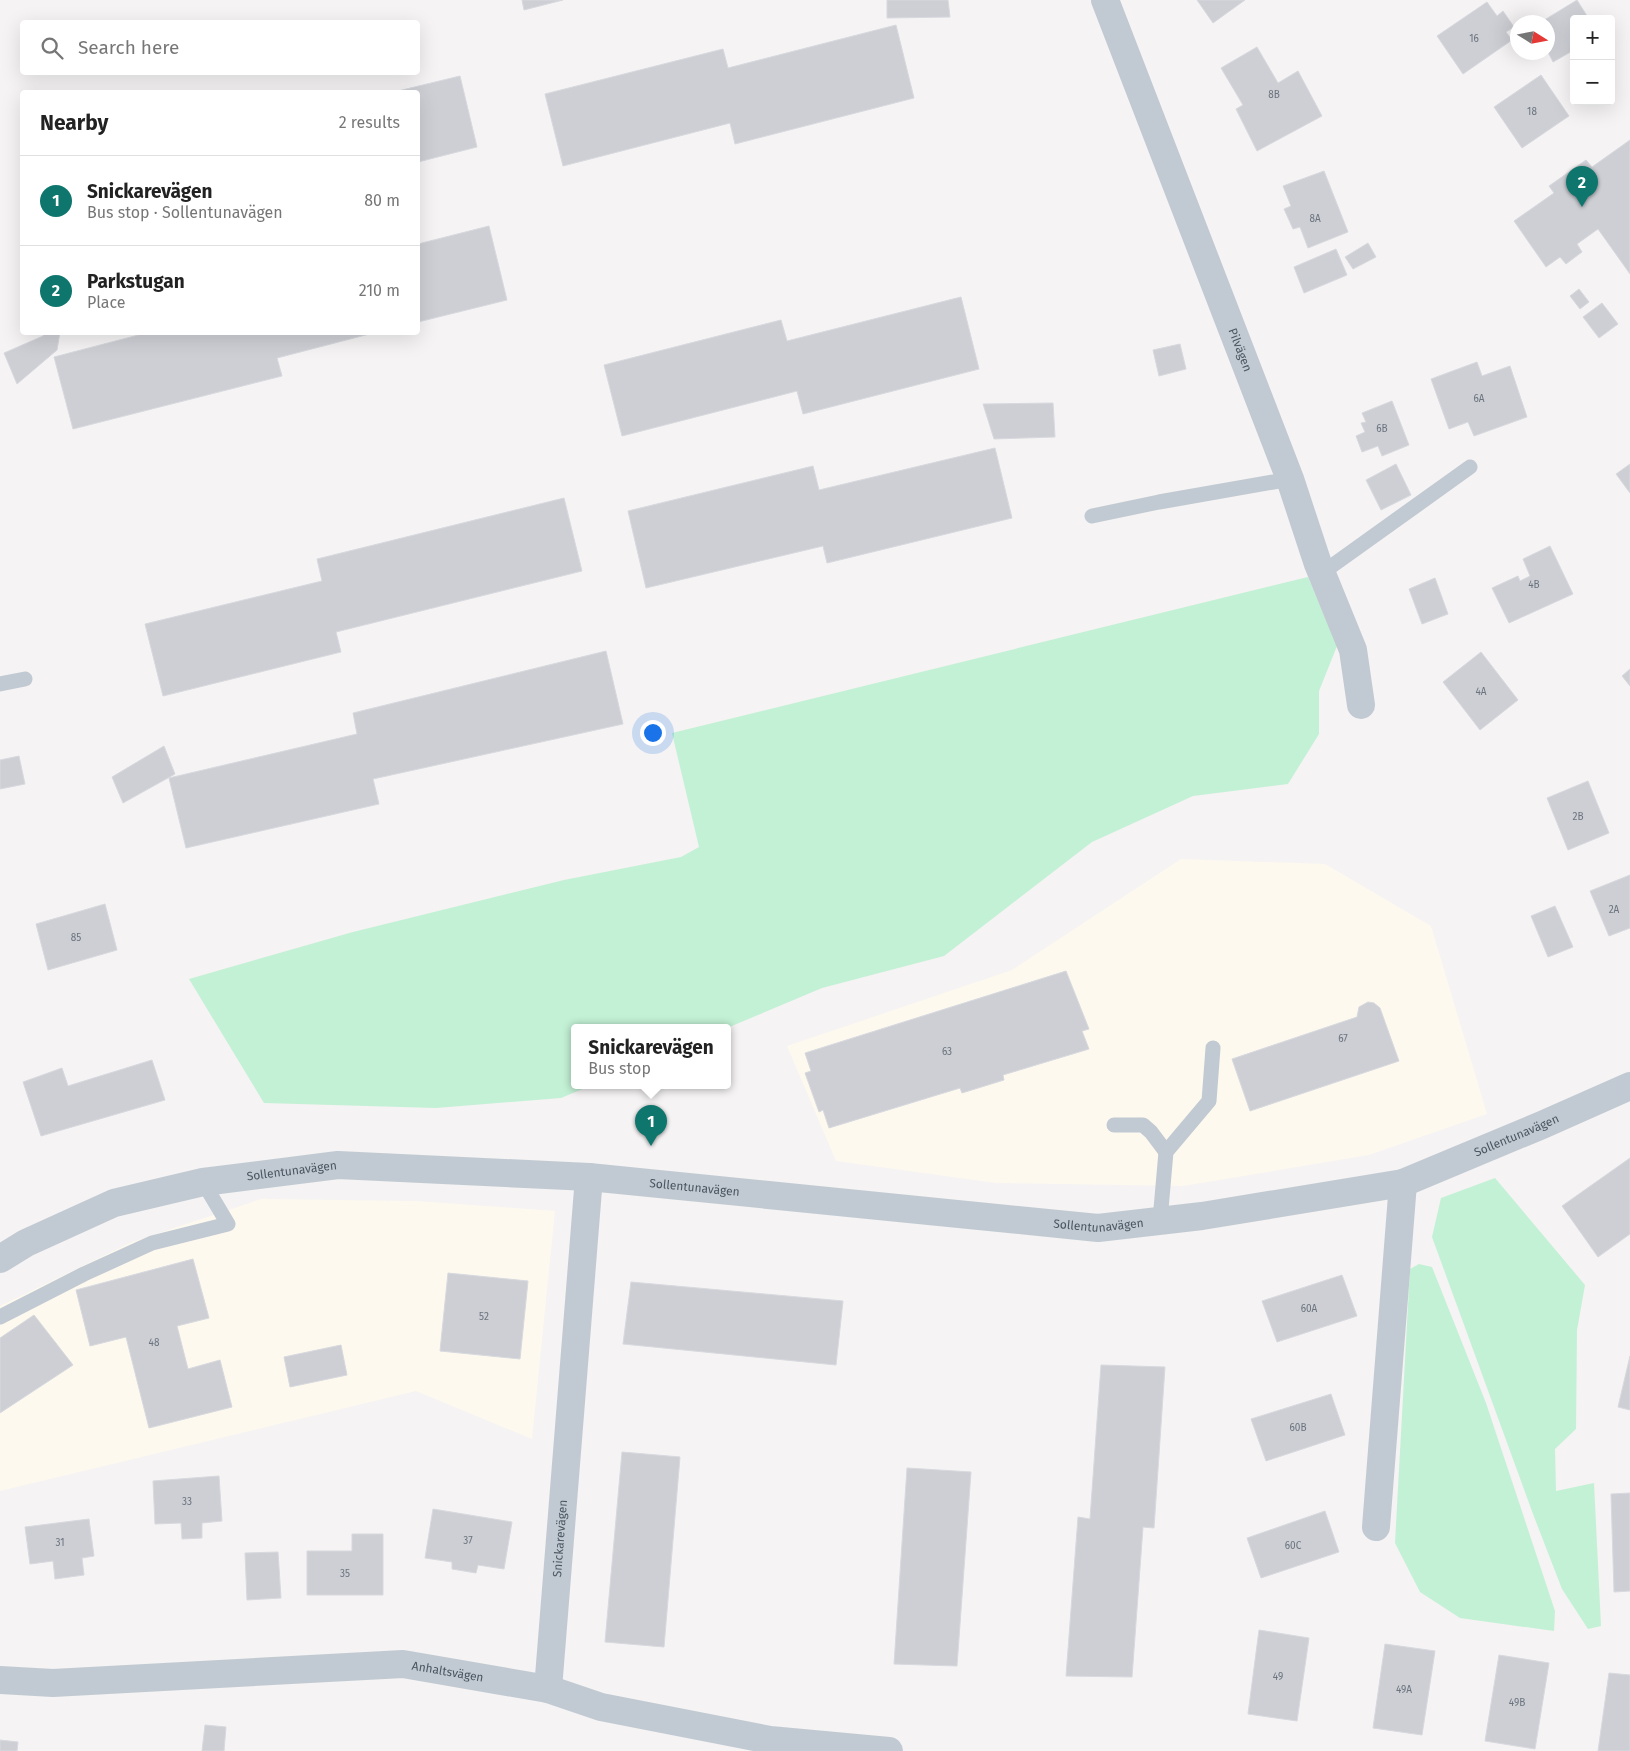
<!DOCTYPE html>
<meta charset="utf-8">
<style>
body{margin:0;font-family:"Fira Sans",sans-serif;background:#f6f6f6;color:#222}
.controls{position:absolute;right:15px;top:15px;display:grid;overflow:hidden;border-radius:5px;box-shadow:0 5px 20px #0002}
.controls button{width:45px;height:45px;display:grid;place-items:center;padding:0;border:0;border-bottom:1px solid #e0e0e0;background:#fff;color:#222;font:25px sans-serif}
.compass{position:absolute;left:1510px;top:15px;width:45px;height:45px;border-radius:50%;background:#fff;box-shadow:0 5px 20px #0002;rotate:101deg}
.you{position:absolute;left:652px;top:732px;width:18px;height:18px;margin:-12px;border:4px solid #fff;border-radius:50%;background:#1a73e8;box-shadow:0 0 0 8px #1a73e833}
.badge{display:grid;place-items:center;width:32px;height:32px;border-radius:50%;background:#0f766e;color:#fff;font-size:16px;font-weight:700}
.pin{position:absolute;translate:-50% -41px;filter:drop-shadow(0 1px 2px #0008)}
.pin::after{content:'';position:absolute;top:26px;width:18px;height:15px;background:inherit;clip-path:polygon(0 0,100% 0,50% 100%)}
.popup{position:absolute;left:571px;top:1024px;width:160px;height:65px;box-sizing:border-box;display:grid;place-content:center;border-radius:5px;background:#fff;filter:drop-shadow(0 1px 4px #0005);font-size:16px;white-space:nowrap;color:#767676}
.popup b{font-size:19px;color:#222}
.popup::after{content:'';position:absolute;left:50%;top:100%;margin-left:-10px;border:10px solid transparent;border-top-color:#fff}
.list{margin:0;padding:0;list-style:none}
h2{display:flex;justify-content:space-between;align-items:center;height:65px;margin:0;padding:0 20px;font-size:21px}
h2 small{font-size:16px;font-weight:400;color:#767676}
.list li{display:grid;grid-template-columns:32px 1fr auto;gap:15px;align-items:center;box-sizing:border-box;height:90px;padding:0 20px;border-top:1px solid #e0e0e0}
.list b{display:block;font-size:19px;white-space:nowrap}
.list p{margin:0;font-size:16px;white-space:nowrap;color:#767676}
.list em{font-size:16px;font-style:normal;color:#767676}
.icon{flex:none;width:28px;height:28px;fill:none;stroke:currentColor;stroke-width:2;stroke-linecap:round;stroke-linejoin:round}
.map{position:relative;flex:none;width:1630px;height:1751px;overflow:hidden}
.search{position:absolute;background:#fff;box-shadow:0 5px 20px #0002;left:20px;top:20px;width:400px;height:55px;display:flex;align-items:center;gap:12px;box-sizing:border-box;padding:0 18px;border-radius:5px;color:#767676;font-size:19px}
.panel{position:absolute;background:#fff;box-shadow:0 5px 20px #0002;left:20px;top:90px;width:400px;height:245px;border-radius:5px}
.map>svg:first-child{display:block}
</style>
<div class="map">
<svg width="1630" height="1751" viewBox="0 0 1630 1751">
<rect width="100%" height="100%" fill="#f5f3f3"/>
<g fill="#fdf9ef">
<path d="M1181 859 1325 864 1431 926 1487 1114 1369 1155 1183 1186 996 1183 836 1161 787 1046 1012 970Z"/>
<path d="M261 1199 416 1201 555 1211 532 1439 416 1391 0 1491V1306L132 1242Z"/>
</g>
<g fill="#c3f1d5">
<path d="M1308 577 1337 646 1319 691V734L1288 784 1193 796 1092 842 944 956 822 988 727 1028 575 1027V1085H592L561 1098 436 1108 264 1103 189 979 353 932 564 880 681 857 699 847 672 733Z"/>
<path d="M1495 1178 1585 1285 1577 1330 1576 1429 1555 1449 1556 1491 1594 1483 1601 1626 1588 1629 1562 1589 1533 1514 1432 1237 1441 1198Z"/>
<path d="M1419 1264 1432 1267 1486 1403 1555 1611 1554 1631 1460 1618 1420 1592 1395 1543 1410 1269Z"/>
</g>
<g fill="#cdcfd5" stroke="#d7d9de">
<path d="M522 0H563L524 10Z"/>
<path d="M887 0H948L950 17 887 18Z"/>
<path d="M1197 0H1245L1213 23Z"/>
<path d="M1577 0 1589 19H1574V50L1553 62 1548 52V22H1541Z"/>
<path d="M1487 2 1497 16 1503 11 1514 27 1506 32 1512 40 1463 74 1437 36Z"/>
<path d="M896 25 914 98 735 144 730 123 563 166 545 94 723 49 728 68Z"/>
<path d="M1257 47 1278 83 1298 71 1322 116 1257 151 1236 109 1243 105 1221 68Z"/>
<path d="M1541 75 1569 116 1522 148 1494 107Z"/>
<path d="M460 76 477 147 418 162V92H394Z"/>
<path d="M1630 140V274L1598 229 1577 244 1582 252 1566 264 1560 257 1546 267 1514 221 1554 193 1549 186 1586 160 1592 167Z"/>
<path d="M1324 171 1348 232 1308 248 1300 227 1293 229 1284 209 1291 206 1283 186Z"/>
<path d="M489 226 507 300 418 322V244Z"/>
<path d="M1368 243 1376 257 1353 269 1345 257Z"/>
<path d="M1336 249 1347 275 1304 293 1294 267Z"/>
<path d="M1579 289 1589 302 1580 309 1570 296Z"/>
<path d="M961 297 979 369 803 414 797 391 622 436 604 365 781 320 787 341Z"/>
<path d="M1602 303 1618 324 1599 338 1583 317Z"/>
<path d="M45 332H60L57 350 17 384 4 353 43 336Z"/>
<path d="M377 332 277 358 282 376 73 429 54 357 150 332Z"/>
<path d="M1180 344 1186 369 1159 376 1153 350Z"/>
<path d="M1477 362 1482 376 1510 366 1527 417 1474 436 1468 422 1449 429 1431 379Z"/>
<path d="M1392 401 1409 445 1382 456 1378 446 1362 452 1356 436 1365 432 1361 423 1366 422 1362 413Z"/>
<path d="M1053 403 1055 437 994 439 983 404Z"/>
<path d="M995 448 1012 518 827 563 823 546 646 588 628 511 813 466 819 490Z"/>
<path d="M1396 464 1411 495 1381 510 1366 480Z"/>
<path d="M1630 464V493L1616 474Z"/>
<path d="M564 498 582 571 336 632 341 652 163 696 145 624 322 581 317 559Z"/>
<path d="M1550 546 1573 594 1509 623 1492 588 1518 576 1520 581 1530 576 1523 559Z"/>
<path d="M1435 578 1448 614 1422 624 1409 589Z"/>
<path d="M606 651 623 724 373 779 379 804 186 848 169 778 357 734 353 713Z"/>
<path d="M1481 652 1518 700 1480 730 1443 682Z"/>
<path d="M1630 669V686L1622 676Z"/>
<path d="M164 746 175 774 123 803 112 777Z"/>
<path d="M19 756 25 784 0 789V760Z"/>
<path d="M1588 781 1609 833 1568 850 1547 798Z"/>
<path d="M1630 875V928L1609 936 1590 891Z"/>
<path d="M105 904 117 950 48 970 36 924Z"/>
<path d="M1555 906 1573 947 1548 957 1531 916Z"/>
<path d="M1066 971 1089 1029 1082 1031 1089 1049 1003 1075 1004 1080 962 1093 960 1088 829 1128 823 1110 819 1112 805 1073 811 1071 805 1053Z"/>
<path d="M1368 1002 1374 1003 1380 1008 1399 1061 1250 1111 1232 1059 1357 1017 1359 1007Z"/>
<path d="M152 1060 165 1100 41 1136 23 1082 62 1068 68 1086Z"/>
<path d="M1630 1158V1234L1598 1257 1562 1206Z"/>
<path d="M193 1259 209 1318 177 1326 188 1369 220 1360 232 1407 149 1428 126 1337 90 1346 76 1290Z"/>
<path d="M448 1273 528 1281 520 1359 440 1351Z"/>
<path d="M1342 1275 1357 1316 1277 1342 1262 1301Z"/>
<path d="M631 1282 843 1301 836 1365 623 1344Z"/>
<path d="M34 1315 73 1365 0 1413V1338Z"/>
<path d="M341 1345 347 1375 290 1387 284 1357Z"/>
<path d="M1630 1356V1410L1618 1407Z"/>
<path d="M1101 1365 1165 1367 1154 1528 1143 1527 1132 1677 1066 1676 1078 1517 1090 1519Z"/>
<path d="M1331 1394 1345 1435 1266 1461 1251 1419Z"/>
<path d="M622 1452 680 1457 664 1647 605 1642Z"/>
<path d="M907 1468 971 1472 957 1666 894 1664Z"/>
<path d="M219 1476 222 1521 202 1523V1538L182 1539 181 1523 155 1524 153 1481Z"/>
<path d="M1630 1493V1591L1614 1592 1611 1494Z"/>
<path d="M433 1509 512 1522 504 1569 478 1565 476 1573 452 1569V1562L425 1558Z"/>
<path d="M1325 1511 1339 1552 1261 1578 1247 1538Z"/>
<path d="M89 1519 94 1556 82 1558 84 1575 55 1579 53 1561 30 1564 25 1527Z"/>
<path d="M352 1534H383V1595H307V1551H352Z"/>
<path d="M278 1552 281 1598 247 1600 245 1553Z"/>
<path d="M1259 1630 1309 1638 1297 1721 1248 1714Z"/>
<path d="M1385 1644 1435 1651 1422 1735 1373 1728Z"/>
<path d="M1499 1655 1549 1663 1535 1749 1485 1741Z"/>
<path d="M1609 1673 1630 1675V1751H1598Z"/>
<path d="M205 1725 226 1727 224 1751H202Z"/>
<path d="M0 1740 18 1742 17 1751H0Z"/>
</g>
<g fill="none" stroke-linecap="round" stroke-linejoin="round">
<g stroke="#c1cad2" stroke-width="15">
<path d="M1092 516 1159 502 1290 479"/>
<path d="M1322 573 1470 467"/>
<path d="M0 684 25 679"/>
<path d="M1114 1125H1143L1151 1132 1166 1152"/>
<path d="M1160 1220 1166 1152 1209 1101 1213 1048"/>
<path d="M0 1317 84 1274 152 1243 228 1224 203 1182"/>
</g>
<g stroke="#c1cad2" stroke-width="28">
<path id="s1" d="M1105 0 1290 479 1318 564 1353 650 1361 705"/>
<path d="M1376 1527 1403 1183"/>
<path id="s2" d="M0 1680 53 1683 403 1664 548 1689 601 1707 770 1740 889 1751"/>
<path id="s3" d="M548 1689 589 1177"/>
</g>
<path stroke="#c1cad2" stroke-width="28" id="s4" d="M0 1259 26 1243 114 1203 203 1182 338 1165 589 1177 1098 1228 1202 1216 1403 1183 1542 1125 1630 1086"/>
</g>
<g text-anchor="middle" stroke-width="5" stroke-linejoin="round" paint-order="stroke">
<g font-size="10" fill="#6b747e">
<text x="1474" y="42">16</text>
<text x="1274" y="98">8B</text>
<text x="1532" y="115">18</text>
<text x="1315" y="222">8A</text>
<text x="1479" y="402">6A</text>
<text x="1382" y="432">6B</text>
<text x="1534" y="588">4B</text>
<text x="1481" y="695">4A</text>
<text x="1578" y="820">2B</text>
<text x="1614" y="913">2A</text>
<text x="76" y="941">85</text>
<text x="1343" y="1042">67</text>
<text x="947" y="1055">63</text>
<text x="1309" y="1312">60A</text>
<text x="484" y="1320">52</text>
<text x="154" y="1346">48</text>
<text x="1298" y="1431">60B</text>
<text x="187" y="1505">33</text>
<text x="468" y="1544">37</text>
<text x="60" y="1546">31</text>
<text x="1293" y="1549">60C</text>
<text x="345" y="1577">35</text>
<text x="1278" y="1680">49</text>
<text x="1404" y="1693">49A</text>
<text x="1517" y="1706">49B</text>
</g>
<g font-size="12" fill="#4a5661" stroke="#fff">
<text dy="4" stroke="none"><textPath href="#s1" startOffset="375">Pilvägen</textPath></text>
<text dy="4" stroke="none"><textPath href="#s4" startOffset="1549">Sollentunavägen</textPath></text>
<text dy="4" stroke="none"><textPath href="#s4" startOffset="308">Sollentunavägen</textPath></text>
<text dy="4" stroke="none"><textPath href="#s4" startOffset="712">Sollentunavägen</textPath></text>
<text dy="4" stroke="none"><textPath href="#s4" startOffset="1118">Sollentunavägen</textPath></text>
<text dy="4" stroke="none"><textPath href="#s3" startOffset="151">Snickarevägen</textPath></text>
<text dy="4" stroke="none"><textPath href="#s2" startOffset="449">Anhaltsvägen</textPath></text>
</g>
</g>
</svg>
<div class="controls">
<button>+</button>
<button>−</button>
</div>
<svg class="compass" viewBox="-18 -18 36 36"><path d="M0-13l5 13h-10z" fill="#e53935"/><path d="M0 13l5-13h-10z" fill="#767676"/></svg>
<div class="you"></div>
<div class="pin badge" style="left:651px;top:1146px">1</div>
<div class="popup"><b>Snickarevägen</b>Bus stop</div>
<div class="pin badge" style="left:1582px;top:207px">2</div>
<div class="search"><svg class="icon" aria-label="search" viewBox="0 0 24 24"><circle cx="10" cy="10" r="6"/><path d="M15 15l6 6"/></svg>Search here</div>
<section class="panel">
<h2>Nearby<small>2 results</small></h2>
<ul class="list">
<li><span class="badge">1</span><div><b>Snickarevägen</b><p>Bus stop · Sollentunavägen</p></div><em>80 m</em></li>
<li><span class="badge">2</span><div><b>Parkstugan</b><p>Place</p></div><em>210 m</em></li>
</ul>
</section>
</div>
